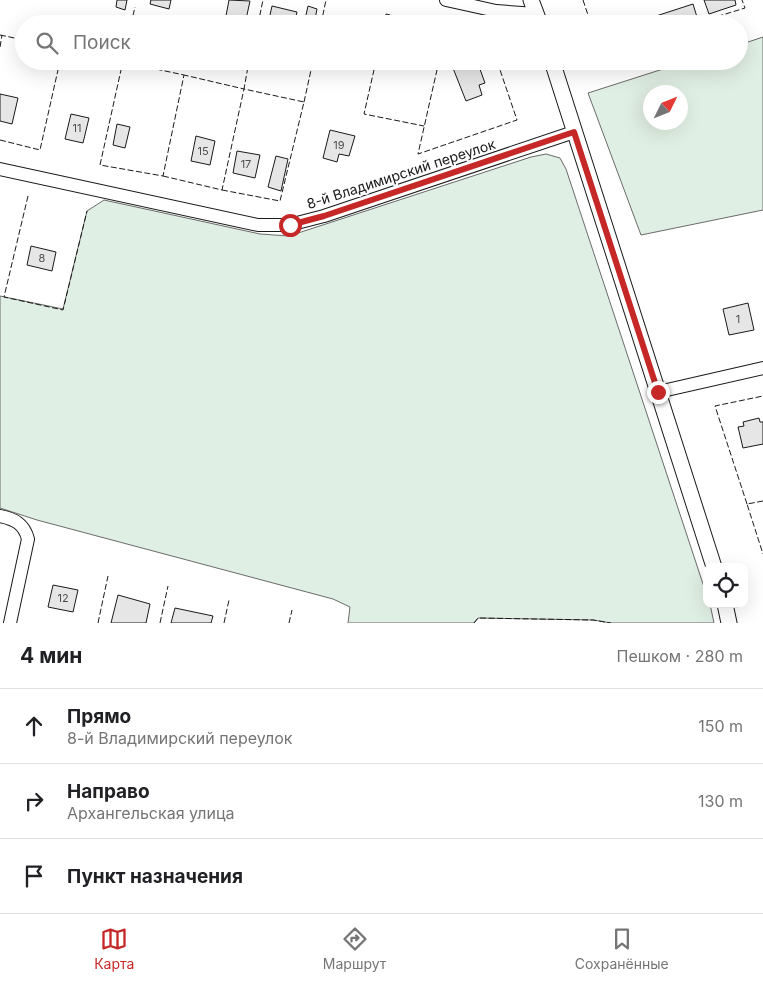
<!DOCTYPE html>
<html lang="ru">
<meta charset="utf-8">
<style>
body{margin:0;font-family:Inter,sans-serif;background:#f2f2f2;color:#202124}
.controls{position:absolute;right:15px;bottom:15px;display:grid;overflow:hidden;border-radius:10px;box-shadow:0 5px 20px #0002}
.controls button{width:45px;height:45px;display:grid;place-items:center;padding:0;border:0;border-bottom:1px solid #e0e0e0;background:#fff;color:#202124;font:25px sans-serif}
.compass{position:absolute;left:643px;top:85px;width:45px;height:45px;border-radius:50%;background:#fff;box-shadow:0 5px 20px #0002;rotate:47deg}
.stop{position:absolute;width:15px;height:15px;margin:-11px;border:4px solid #c62828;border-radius:50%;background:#fff}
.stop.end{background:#c62828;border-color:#fff;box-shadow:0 1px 5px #0008}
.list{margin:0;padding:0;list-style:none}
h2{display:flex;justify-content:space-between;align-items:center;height:65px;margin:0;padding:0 20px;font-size:21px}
h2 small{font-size:16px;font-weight:400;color:#757577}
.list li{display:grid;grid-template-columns:32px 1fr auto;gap:15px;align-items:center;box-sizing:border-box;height:75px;padding:0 20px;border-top:1px solid #e0e0e0}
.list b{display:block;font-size:19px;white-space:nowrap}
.list p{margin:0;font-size:16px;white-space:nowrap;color:#757577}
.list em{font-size:16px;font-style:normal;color:#757577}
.icon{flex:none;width:28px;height:28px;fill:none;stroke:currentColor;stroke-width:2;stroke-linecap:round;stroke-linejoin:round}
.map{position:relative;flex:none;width:763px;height:623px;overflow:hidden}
.search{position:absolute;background:#fff;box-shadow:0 5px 20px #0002;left:15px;right:15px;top:15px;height:55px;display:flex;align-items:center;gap:12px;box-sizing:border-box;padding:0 18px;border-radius:28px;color:#757577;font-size:19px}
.sheet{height:290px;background:#fff}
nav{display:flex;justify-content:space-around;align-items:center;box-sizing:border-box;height:70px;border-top:1px solid #e0e0e0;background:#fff;font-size:14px;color:#757577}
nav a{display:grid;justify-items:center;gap:2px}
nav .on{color:#c62828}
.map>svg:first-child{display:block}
</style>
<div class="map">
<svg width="763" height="623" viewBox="0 0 763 623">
<rect width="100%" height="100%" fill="#fff"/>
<g fill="#e0efe3" stroke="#6a6a6a" fill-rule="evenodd">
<path d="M763 37V210L641 235 588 93 688 61H739V45ZM650 92H680V122H650Z"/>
<path d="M546 154 560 158 566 169 707 596V604H710L714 623H611L593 620 478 618 474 623H348L350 607 333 599 37 520 0 508V296L63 309 87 211 104 200 260 234 289 236 531 157Z"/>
</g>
<g fill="#e6e6e6" stroke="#1a1a1a">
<path d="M117 0H127L125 10 116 7Z"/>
<path d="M151 0H171L169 9 150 4Z"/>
<path d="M229 0 250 1 245 24 225 21Z"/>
<path d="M704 0H735L736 5 709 14Z"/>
<path d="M693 4 697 17 678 24H655L653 17Z"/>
<path d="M272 6 297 12 294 24H268Z"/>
<path d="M308 6 317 9 314 24H304Z"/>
<path d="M394 61H421L420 68 394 62Z"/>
<path d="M455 61H477L485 83 479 85 482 95 466 101 451 63Z"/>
<path d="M0 94 18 98 12 124 0 121Z"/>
<path d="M71 114 89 118 83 143 65 139Z"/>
<path d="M117 124 130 127 125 148 113 145Z"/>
<path d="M330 130 355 136 349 156 339 154 337 162 323 158Z"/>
<path d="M196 136 215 141 210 165 191 161Z"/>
<path d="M237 151 260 155 255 178 233 173Z"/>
<path d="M276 156 288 159 281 191 268 187Z"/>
<path d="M31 246 56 252 52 271 27 265Z"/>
<path d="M748 303 754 330 729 335 723 309Z"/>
<path d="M759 418 760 422H763V444L743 448 738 427 744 426 743 422Z"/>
<path d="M53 585 78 590 73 612 48 607Z"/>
<path d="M118 595 150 604 146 623H111Z"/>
<path d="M175 608 213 616 211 623H171Z"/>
</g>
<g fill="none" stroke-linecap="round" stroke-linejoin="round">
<defs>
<g id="minor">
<path d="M446 0 496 11 536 14"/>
<path d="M0 169 258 225H289L324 216 574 132"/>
<path d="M658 392 763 368"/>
<path d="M0 516C15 519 24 524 28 539L10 623"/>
</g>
<g id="tertiary">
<path d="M531 0 540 24"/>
<path d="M552 61 714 567"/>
<path d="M725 604 729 623"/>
</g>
</defs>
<use href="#minor" stroke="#1a1a1a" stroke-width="14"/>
<use href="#tertiary" stroke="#1a1a1a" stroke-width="17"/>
<use href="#minor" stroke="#fff" stroke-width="12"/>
<use href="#tertiary" stroke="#fff" stroke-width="15"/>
<g stroke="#1a1a1a" stroke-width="1" stroke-dasharray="6 2.5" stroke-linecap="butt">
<path d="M583 0 591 24"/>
<path d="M131 24 135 7"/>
<path d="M258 24 263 0"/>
<path d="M321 24 326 0"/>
<path d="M384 24 386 14 428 24"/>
<path d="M693 24 745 8 742 0"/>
<path d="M0 35 24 40"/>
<path d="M0 47 2 35"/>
<path d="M376 61 364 114 424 126"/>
<path d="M439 61 418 154 517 120 497 61"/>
<path d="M123 62 184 75 163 176 100 165 123 61"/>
<path d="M304 102 313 61"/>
<path d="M0 140 40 150 60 61"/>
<path d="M163 176 222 190 244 89 184 75"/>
<path d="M222 190 280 201 304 102 244 89 249 61"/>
<path d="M28 196 4 297 63 310 87 211"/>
<path d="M763 501 747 504 763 554"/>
<path d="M747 504 715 406 763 396"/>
<path d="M98 623 108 576"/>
<path d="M160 623 168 586"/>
<path d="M224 623 229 600"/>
<path d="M289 623 292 610"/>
<path d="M474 623 478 618 593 620 611 623"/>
</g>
</g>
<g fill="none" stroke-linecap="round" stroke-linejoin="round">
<path stroke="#c62828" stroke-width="6" d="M290 225 324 216 574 132 658 392"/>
</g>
<g text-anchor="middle" stroke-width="4" stroke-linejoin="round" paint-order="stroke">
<g font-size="11" fill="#4d4d4d">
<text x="77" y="132">11</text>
<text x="339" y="149">19</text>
<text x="203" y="155">15</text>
<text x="246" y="168">17</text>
<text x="42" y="262">8</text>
<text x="738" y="323">1</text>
<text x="63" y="602">12</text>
</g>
<g font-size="14" fill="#1a1a1a" stroke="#fff">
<text transform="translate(401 174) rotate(-18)" y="5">8-й Владимирский переулок</text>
</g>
</g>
</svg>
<div class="controls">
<button><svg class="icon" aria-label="locate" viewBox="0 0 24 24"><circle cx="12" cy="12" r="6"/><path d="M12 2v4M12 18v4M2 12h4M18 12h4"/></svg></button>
</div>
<svg class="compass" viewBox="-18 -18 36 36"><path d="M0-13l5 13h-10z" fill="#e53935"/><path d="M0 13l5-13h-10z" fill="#757577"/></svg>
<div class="stop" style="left:290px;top:225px"></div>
<div class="stop end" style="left:658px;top:392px"></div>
<div class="search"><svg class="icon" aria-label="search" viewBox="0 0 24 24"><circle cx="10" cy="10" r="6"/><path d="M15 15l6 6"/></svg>Поиск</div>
</div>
<section class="sheet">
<h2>4 мин<small>Пешком · 280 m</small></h2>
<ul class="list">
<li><svg class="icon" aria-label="ahead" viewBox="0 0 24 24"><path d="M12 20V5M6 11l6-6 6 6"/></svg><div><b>Прямо</b><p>8-й Владимирский переулок</p></div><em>150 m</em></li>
<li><svg class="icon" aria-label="right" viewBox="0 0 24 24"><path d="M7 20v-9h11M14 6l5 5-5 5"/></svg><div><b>Направо</b><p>Архангельская улица</p></div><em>130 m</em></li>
<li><svg class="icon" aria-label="arrive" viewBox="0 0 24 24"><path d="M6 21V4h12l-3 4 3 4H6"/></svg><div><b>Пункт назначения</b></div></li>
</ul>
</section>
<nav>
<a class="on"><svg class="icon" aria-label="map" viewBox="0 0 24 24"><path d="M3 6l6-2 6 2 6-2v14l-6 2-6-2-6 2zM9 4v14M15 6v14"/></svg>Карта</a>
<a><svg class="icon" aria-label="directions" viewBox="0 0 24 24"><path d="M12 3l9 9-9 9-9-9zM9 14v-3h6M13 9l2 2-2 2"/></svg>Маршрут</a>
<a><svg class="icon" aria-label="saved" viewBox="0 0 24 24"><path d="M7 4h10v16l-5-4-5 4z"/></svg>Сохранённые</a>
</nav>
